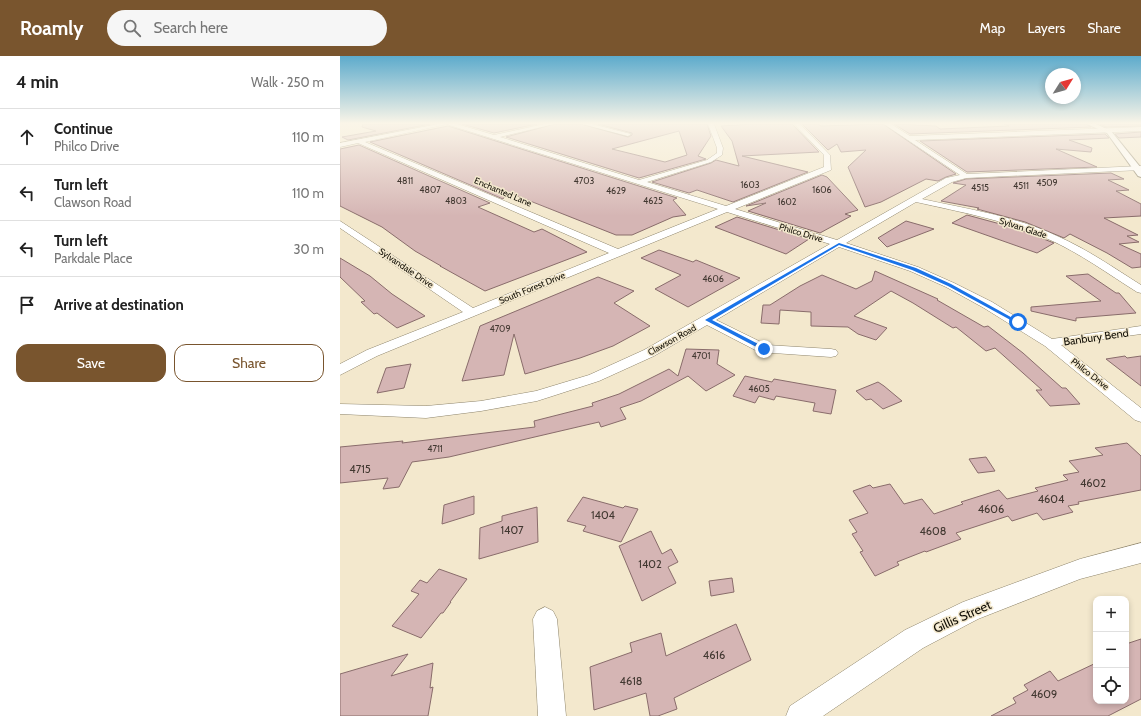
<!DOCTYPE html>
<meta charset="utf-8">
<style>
body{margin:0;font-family:Cabin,sans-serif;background:#f6f6f6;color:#222}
.controls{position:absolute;right:12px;bottom:12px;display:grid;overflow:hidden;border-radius:8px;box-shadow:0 2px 6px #0003}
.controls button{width:36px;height:36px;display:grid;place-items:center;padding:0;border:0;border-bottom:1px solid #e0e0e0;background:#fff;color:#222;font:20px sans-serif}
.compass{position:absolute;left:705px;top:12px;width:36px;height:36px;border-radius:50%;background:#fff;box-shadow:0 2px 6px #0003;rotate:53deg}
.stop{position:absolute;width:12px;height:12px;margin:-9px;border:3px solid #1a73e8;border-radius:50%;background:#fff}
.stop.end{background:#1a73e8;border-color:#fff;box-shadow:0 1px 4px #0008}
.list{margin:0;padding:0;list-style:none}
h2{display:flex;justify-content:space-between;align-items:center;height:52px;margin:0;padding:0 16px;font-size:17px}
h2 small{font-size:13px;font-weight:400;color:#767676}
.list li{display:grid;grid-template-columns:26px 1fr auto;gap:12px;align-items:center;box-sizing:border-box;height:56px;padding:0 16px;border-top:1px solid #e0e0e0}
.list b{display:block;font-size:15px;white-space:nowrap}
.list p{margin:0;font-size:13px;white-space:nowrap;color:#767676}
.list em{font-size:13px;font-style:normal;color:#767676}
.actions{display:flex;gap:8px;padding:12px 16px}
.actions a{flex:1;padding:9px 0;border:1px solid #79552e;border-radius:12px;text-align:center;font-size:14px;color:#79552e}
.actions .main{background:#79552e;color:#fff}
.icon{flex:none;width:22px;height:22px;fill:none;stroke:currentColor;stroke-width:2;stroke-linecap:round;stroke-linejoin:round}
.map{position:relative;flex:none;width:801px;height:660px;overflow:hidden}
header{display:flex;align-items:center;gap:24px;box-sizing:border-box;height:56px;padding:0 20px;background:#79552e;color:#fff}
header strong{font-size:19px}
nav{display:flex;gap:22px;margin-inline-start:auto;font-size:14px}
.search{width:280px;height:36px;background:#f6f6f6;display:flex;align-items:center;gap:10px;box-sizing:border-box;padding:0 14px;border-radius:22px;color:#767676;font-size:15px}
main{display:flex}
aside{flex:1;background:#fff}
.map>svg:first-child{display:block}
</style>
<header>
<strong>Roamly</strong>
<div class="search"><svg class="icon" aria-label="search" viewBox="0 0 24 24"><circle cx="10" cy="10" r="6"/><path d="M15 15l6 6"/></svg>Search here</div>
<nav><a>Map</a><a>Layers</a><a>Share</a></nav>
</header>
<main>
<aside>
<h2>4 min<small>Walk · 250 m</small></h2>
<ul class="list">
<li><svg class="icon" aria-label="ahead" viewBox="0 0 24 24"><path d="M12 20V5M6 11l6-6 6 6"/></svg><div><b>Continue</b><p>Philco Drive</p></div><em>110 m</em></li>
<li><svg class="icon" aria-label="left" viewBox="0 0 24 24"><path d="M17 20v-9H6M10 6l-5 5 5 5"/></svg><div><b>Turn left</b><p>Clawson Road</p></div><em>110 m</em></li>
<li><svg class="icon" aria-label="left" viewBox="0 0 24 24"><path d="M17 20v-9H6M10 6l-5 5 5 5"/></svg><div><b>Turn left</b><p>Parkdale Place</p></div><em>30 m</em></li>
<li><svg class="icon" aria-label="arrive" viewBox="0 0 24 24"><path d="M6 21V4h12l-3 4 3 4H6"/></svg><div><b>Arrive at destination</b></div></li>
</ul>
<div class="actions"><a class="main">Save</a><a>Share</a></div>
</aside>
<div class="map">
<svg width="801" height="660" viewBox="0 0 801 660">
<rect width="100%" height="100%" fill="#f3e8cd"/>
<g fill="#d5b5b4" stroke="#896c6b" fill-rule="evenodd">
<path d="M23 68H90L8 84 2 81 36 75 22 71Z"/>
<path d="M122 68H197L154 77Z"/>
<path d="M215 68H241L288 81 292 79V77L258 68H367L371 80 358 100 366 103 299 122 166 81ZM339 75 347 99 325 106 272 93Z"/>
<path d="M414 68H452L479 96 402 100 468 116 393 146 357 134 349 137 312 126 371 107 376 104 399 110 392 85 381 70Z"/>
<path d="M462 68H478L481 70 543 68 616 118 606 121 598 125 586 123 541 146 525 151 508 111 526 94 501 96 497 88 488 94Z"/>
<path d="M554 68 596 70 600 73 669 70 664 68H746L751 71 570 78Z"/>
<path d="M760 68H801V70L766 71Z"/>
<path d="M108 70 337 142 333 144 346 159 333 161 292 179H276L175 139 167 137 163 143 30 86Z"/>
<path d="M801 76V81L779 82 775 78Z"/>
<path d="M765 78 769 82 729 84 752 92 751 96 716 93 757 111 627 116 580 85Z"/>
<path d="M19 89 150 147 138 151 194 176 202 173 247 196 145 235 100 210H101L75 195 42 171 0 150V93Z"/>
<path d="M771 117 784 123 768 124 789 134 776 135 801 148V160L764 162 798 179 787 180 799 186 779 188 801 198V211L792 212 767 197 730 178 724 182 685 166 637 153 639 152 601 145 626 129 613 127 626 123Z"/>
<path d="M482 119 487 121 518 154 505 158 511 160 480 177 408 155 426 147 406 150Z"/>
<path d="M627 159 675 172 714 187 697 197 612 167Z"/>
<path d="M397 161 469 183 446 198 375 171Z"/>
<path d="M566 165 594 173 547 191 538 182Z"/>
<path d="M319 194 353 206 356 204 400 222 348 251 315 233 341 219 301 202Z"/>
<path d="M0 202 30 220 52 238 85 260 57 272 37 257 34 258 21 246 25 245 0 221Z"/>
<path d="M535 215 598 243 597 244 644 271 648 270 683 297 722 332H726L740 348 710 350 696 334H702L655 292 646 295 616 271 613 272 573 247 551 235 514 260 547 272 536 284 518 278 508 271 471 270V256L440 254 439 268 421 267 423 249H430L460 230 482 219 516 233 532 225Z"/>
<path d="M748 218 776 237H779L796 257 736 262V265L691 255V251L761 245 726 220Z"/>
<path d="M258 221 294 235 274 247 310 270 273 290 240 302 185 318 174 278 164 319 122 325 140 270Z"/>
<path d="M346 293 379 294 377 308 395 319 366 335 348 320 301 345 280 352 286 363 261 371 259 366 109 401 72 406 59 431 43 433 48 422 0 427V391L63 385 62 387 195 371 194 365 253 350 252 347 279 338 329 313 338 320Z"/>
<path d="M785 300 787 302 801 300V330L766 303Z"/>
<path d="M71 308 64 332 37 337 46 312Z"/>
<path d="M405 320 432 326 434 323 496 334 491 358 473 355 475 347 436 340 434 344 419 340 415 347 393 340Z"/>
<path d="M538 326 544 330 562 345 543 353 531 343 526 344 516 335Z"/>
<path d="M787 387 801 400V434L738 446 739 448 728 450 733 456 703 464 697 457 672 465 668 460 616 477 621 483 586 496 585 495 557 506 559 509 535 520 520 496 523 495 512 478 517 476 509 464 528 457 513 435 530 429 533 432 550 428 564 448 582 443 594 458 623 448 621 446 659 434 667 443 698 435 695 432 728 424 723 419 739 416 729 405 763 399 755 392Z"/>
<path d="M646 401 655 415 638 417 629 403Z"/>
<path d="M134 440V458L102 468 104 449Z"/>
<path d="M243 441 283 452 285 450 298 453 281 486 243 475 246 470 227 465Z"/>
<path d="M197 451 198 486 139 503 140 472 162 465V460Z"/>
<path d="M311 475 322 498 331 493 338 506 328 511 336 527 302 545 279 490Z"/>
<path d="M99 513 127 523 110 546H111L103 557H101L81 582 52 570 79 538 71 535 80 524 87 527Z"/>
<path d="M392 522 394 536 371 540 369 525Z"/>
<path d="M396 568 411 604 334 642 337 653 318 660H310L306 637 254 654 250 611 292 596 290 587 321 577 326 600Z"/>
<path d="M801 583V643L768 660H651L676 647 673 642 688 634 684 629 710 615 718 625 756 607V645H786V588Z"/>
<path d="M68 598 51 620 93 607 90 632 93 631 88 660H0V618Z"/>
</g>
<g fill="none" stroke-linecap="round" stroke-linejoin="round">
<defs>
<g id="minor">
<path d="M98 68H117L154 79 204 68H214L160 81 299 124 367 104 377 97V92L368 68H374L383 92 382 99 371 106 307 126 386 150 484 111V99L454 68H460L490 99 491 114 395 153 497 184 606 122 620 119 544 68H551L570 80 801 71V75L575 84 627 118 801 110V114L626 122 612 126 582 143C627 153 675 160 717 180 747 193 774 212 801 229V237L797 236C768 218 740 197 708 183 666 164 620 156 576 146L506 187 578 211 614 227 652 246 712 283 801 270V278L721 289 801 352V366L795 364 705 290 644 252 606 231 570 215 499 191 376 264 427 289 491 293 496 294 498 297 496 300 491 301 419 296 367 269 314 300 259 325 197 345 141 355 86 362 0 358V348L86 350 141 345 196 335 249 319 304 294 490 188 387 156 37 300 0 319V308L27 294 123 256 0 172V165L133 252 269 197 18 87 0 91V87ZM108 68 109 69 378 153 278 193 25 86Z"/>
<path d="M242 68H252L291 78 288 80Z"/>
<path d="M801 487V507L740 523 638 563 583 592 483 660H446L450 650 565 574 623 546 740 503Z"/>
<path d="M205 551 213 555 217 563 226 660H198L193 563 197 555Z"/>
</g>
<path id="tertiary" d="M747 68H756L771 75 801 112V121L798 120 767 77Z"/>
</defs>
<use href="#minor" stroke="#8e856c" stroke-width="1"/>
<use href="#tertiary" stroke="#8e856c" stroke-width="2"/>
<use href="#minor" fill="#fff" fill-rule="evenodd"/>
<use href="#tertiary" fill="#fff" fill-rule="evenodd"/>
</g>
<linearGradient id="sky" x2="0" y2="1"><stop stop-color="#5dabcc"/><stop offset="0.42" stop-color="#faf5e8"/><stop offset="1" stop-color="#faf5e8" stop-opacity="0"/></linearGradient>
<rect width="801" height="160" fill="url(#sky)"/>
<path fill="#1a73e8" d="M499 187 576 212 611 228 680 266 676 267 608 230 572 214 499 189 372 264 426 292V294H422L365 264Z"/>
<g text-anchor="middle" stroke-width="3" stroke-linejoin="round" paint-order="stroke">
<g font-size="9" fill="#423831">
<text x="65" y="128">4811</text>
<text x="244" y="128">4703</text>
<text x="707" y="130">4509</text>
<text x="410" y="132">1603</text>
<text x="681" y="133">4511</text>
<text x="640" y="135">4515</text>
<text x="90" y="137">4807</text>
<text x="482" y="137">1606</text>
<text x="276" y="138">4629</text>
<text x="116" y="148">4803</text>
<text x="313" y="148">4625</text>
<text x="447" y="149">1602</text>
<text x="373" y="226">4606</text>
<text x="160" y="276">4709</text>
<text x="361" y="303">4701</text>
<text x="419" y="336">4605</text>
<text x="95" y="396">4711</text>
</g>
<g font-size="9" fill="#110e05" stroke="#f3e8cd">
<text transform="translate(163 136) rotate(23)" y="3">Enchanted Lane</text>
<text transform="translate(683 172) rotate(18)" y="3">Sylvan Glade</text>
<text transform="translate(461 177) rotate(17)" y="3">Philco Drive</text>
<text transform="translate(66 212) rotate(34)" y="3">Sylvandale Drive</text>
<text transform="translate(192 232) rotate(-22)" y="3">South Forest Drive</text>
<text transform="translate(332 284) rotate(-29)" y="3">Clawson Road</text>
<text transform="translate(750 318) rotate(38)" y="3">Philco Drive</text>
</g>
<g font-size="11" fill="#110e05" stroke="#f3e8cd">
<text transform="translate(756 281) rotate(-8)" y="4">Banbury Bend</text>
</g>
<g font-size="11" fill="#423831">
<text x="20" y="417">4715</text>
<text x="753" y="431">4602</text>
<text x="711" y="447">4604</text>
<text x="651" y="457">4606</text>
<text x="263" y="463">1404</text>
<text x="172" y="478">1407</text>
<text x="593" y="479">4608</text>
<text x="310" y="512">1402</text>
<text x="374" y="603">4616</text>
<text x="291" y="629">4618</text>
<text x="704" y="642">4609</text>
</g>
<g font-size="13" fill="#110e05" stroke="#f3e8cd">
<text transform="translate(622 560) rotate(-24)" y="5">Gillis Street</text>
</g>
</g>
</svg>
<div class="controls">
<button>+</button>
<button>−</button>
<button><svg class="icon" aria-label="locate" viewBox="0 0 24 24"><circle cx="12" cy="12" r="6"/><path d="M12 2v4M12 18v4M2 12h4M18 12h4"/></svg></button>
</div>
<svg class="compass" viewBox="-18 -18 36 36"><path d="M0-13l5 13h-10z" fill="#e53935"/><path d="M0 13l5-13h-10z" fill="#767676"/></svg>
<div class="stop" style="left:678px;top:266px"></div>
<div class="stop end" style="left:424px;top:293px"></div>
</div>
</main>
